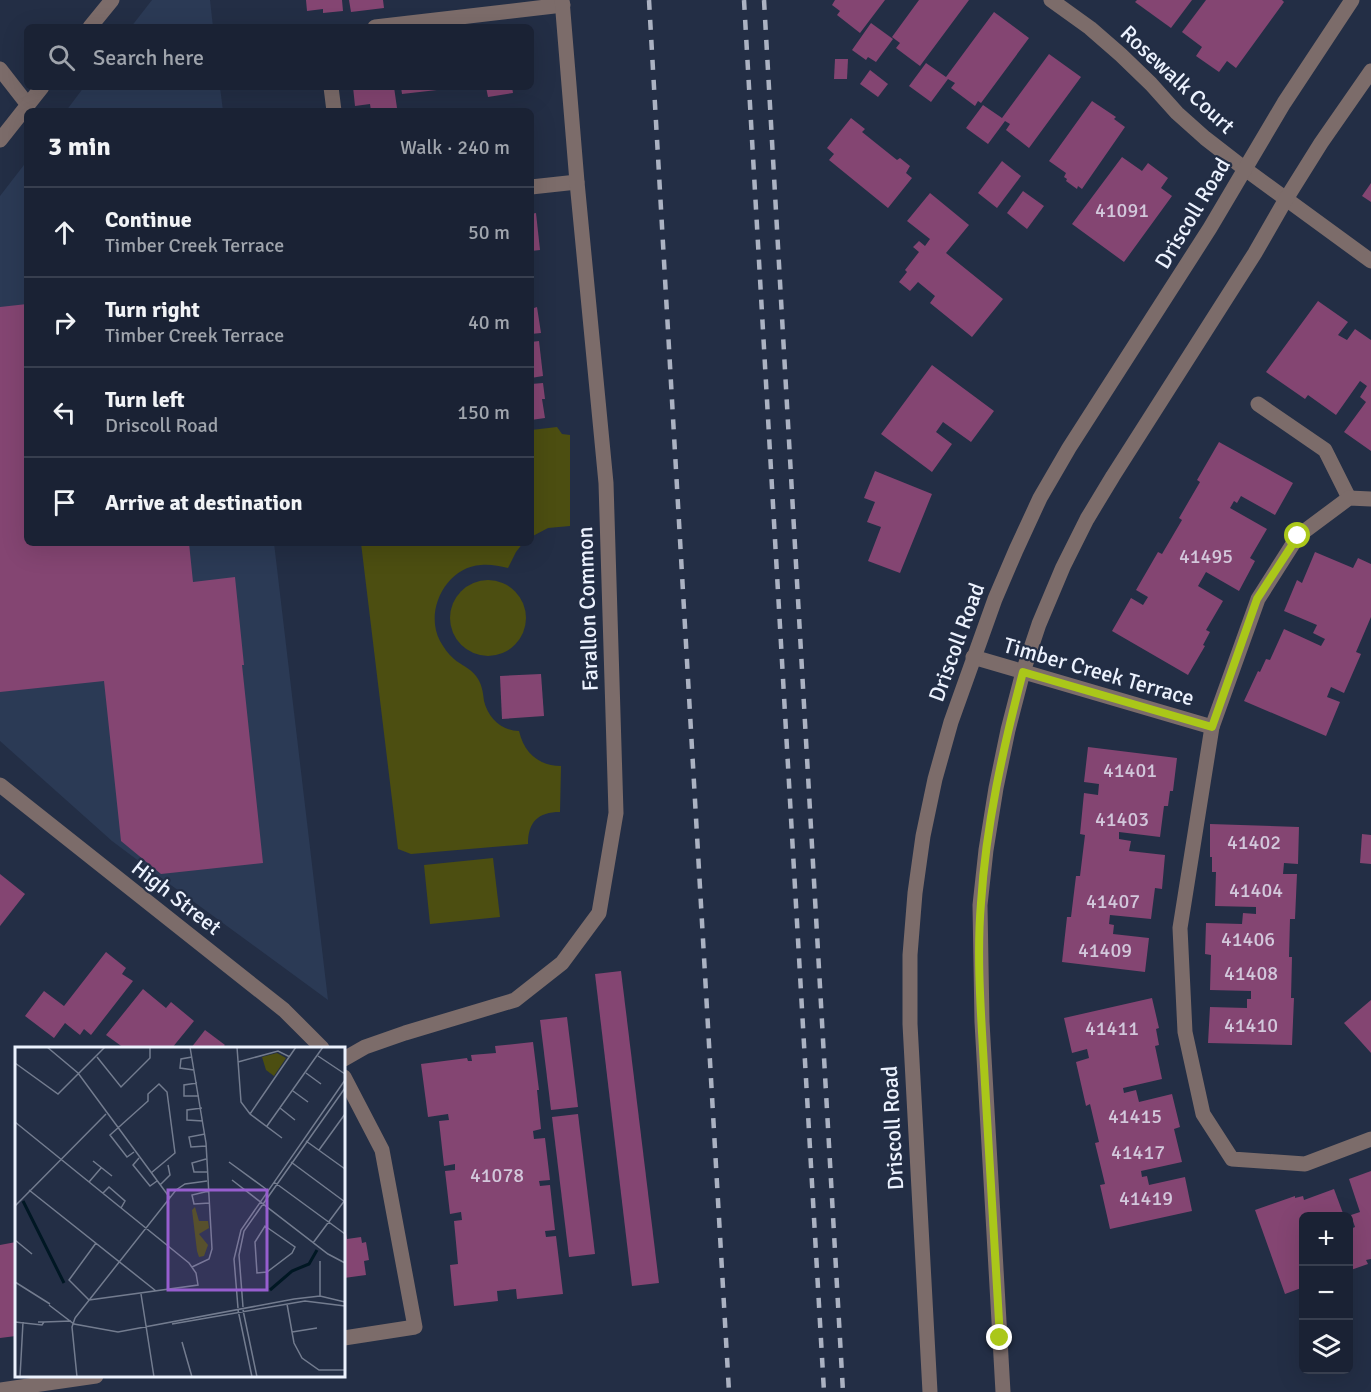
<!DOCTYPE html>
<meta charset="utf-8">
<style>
body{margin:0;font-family:Signika,sans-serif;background:#272f40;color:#f1f3f6}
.controls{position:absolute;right:18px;bottom:18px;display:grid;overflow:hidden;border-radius:9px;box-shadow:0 6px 24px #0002}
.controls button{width:54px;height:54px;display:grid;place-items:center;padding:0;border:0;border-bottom:2px solid #383f4f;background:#1a2234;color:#f1f3f6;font:30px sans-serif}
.stop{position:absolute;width:18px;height:18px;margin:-14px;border:4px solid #aac719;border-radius:50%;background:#fff}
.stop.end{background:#aac719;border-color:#fff;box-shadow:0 2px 6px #0008}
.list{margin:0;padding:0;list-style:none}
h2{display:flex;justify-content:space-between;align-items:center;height:78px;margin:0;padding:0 24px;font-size:26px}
h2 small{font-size:20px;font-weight:400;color:#9fa4ac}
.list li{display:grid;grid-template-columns:39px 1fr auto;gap:18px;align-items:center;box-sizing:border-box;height:90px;padding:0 24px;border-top:2px solid #383f4f}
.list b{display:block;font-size:22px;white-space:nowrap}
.list p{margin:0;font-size:20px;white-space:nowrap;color:#9fa4ac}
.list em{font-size:20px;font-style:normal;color:#9fa4ac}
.icon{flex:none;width:33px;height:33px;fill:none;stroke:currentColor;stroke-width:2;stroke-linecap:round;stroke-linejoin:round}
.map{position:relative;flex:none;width:1371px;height:1392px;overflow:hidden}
.search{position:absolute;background:#1a2234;box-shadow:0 6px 24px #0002;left:24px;top:24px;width:510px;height:66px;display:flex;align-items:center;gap:15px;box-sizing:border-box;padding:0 21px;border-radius:9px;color:#9fa4ac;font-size:22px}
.panel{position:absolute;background:#1a2234;box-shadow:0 6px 24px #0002;left:24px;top:108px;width:510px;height:438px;border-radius:9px}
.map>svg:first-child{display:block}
</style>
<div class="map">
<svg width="1371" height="1392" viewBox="0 0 1371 1392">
<rect width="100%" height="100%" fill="#232e45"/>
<g fill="#2b3a55">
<path d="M152 0H210L213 27H131Z"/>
<path d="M84 87H220L223 111H66Z"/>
<path d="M27 161V543H274L328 1000 164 880 112 841 0 741V196Z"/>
</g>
<g fill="#4c4e11">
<path d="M557 427 562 434 570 435V526L548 528 531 537V430Z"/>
<path d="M361 543H523L516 552 508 568C499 566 490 564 481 565 446 567 424 611 440 641 444 648 448 654 454 659 461 665 470 668 476 676 482 684 483 692 484 701 488 718 502 731 519 731 524 753 539 766 561 766L560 812C538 812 528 822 528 844L411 854 398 849Z"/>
<circle cx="488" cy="618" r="38"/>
<path d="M493 858 500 917 430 924 424 865Z"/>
</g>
<g fill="#844572">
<path d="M306 0H342L343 11 323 13V9L307 11Z"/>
<path d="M349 0H383L384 8 351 12Z"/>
<path d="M835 0H885L860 33 837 15 840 11 832 5Z"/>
<path d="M919 0H969L920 66 896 48 900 43 892 37Z"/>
<path d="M1137 0H1192L1171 28 1135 2Z"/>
<path d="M1206 0H1282L1284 2 1236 68 1227 61 1219 72 1196 56 1202 47 1182 32Z"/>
<path d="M994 12 1029 38 981 103 978 101 975 106 951 88 955 83 948 79 931 102 909 86 926 63 946 77Z"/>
<path d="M871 23 893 39 876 62 868 57 866 60 852 50Z"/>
<path d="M1049 54 1081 77 1029 148 1006 130 1010 124 1005 121 988 144 966 128 983 105 1002 118Z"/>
<path d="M835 59H848L847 79H834Z"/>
<path d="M870 70 888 84 878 97 860 84Z"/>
<path d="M353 87H394L397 108 371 111 370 104 355 106Z"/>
<path d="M401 87H437V90L402 94Z"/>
<path d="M486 87H512L513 93 488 97Z"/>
<path d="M1092 101 1116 117 1114 119 1125 127 1082 189 1078 186 1077 189 1066 181 1067 179 1064 177 1066 173 1049 161Z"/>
<path d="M851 118 865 129 862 132 897 160 900 158 910 166 906 173 912 178 888 208 829 160 834 154 827 148Z"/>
<path d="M1122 157 1142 171 1148 163 1168 178 1161 188 1172 196 1124 262 1072 224Z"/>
<path d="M1002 161 1021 176 997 208 978 193Z"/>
<path d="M1371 183V202L1362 196Z"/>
<path d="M1023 191 1044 206 1027 229 1007 213Z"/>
<path d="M930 193 969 225 946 253 1003 299 972 337 930 303 935 296 918 282 910 291 899 282 907 272 905 270 919 252 913 247 919 241 925 246 930 239 907 221Z"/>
<path d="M536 213 540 250 531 251V214Z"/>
<path d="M531 300H533L534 308 537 307 541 333 531 334Z"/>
<path d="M1318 301 1348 322 1338 335 1347 340 1355 329 1371 340V451L1344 432 1366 402 1360 397 1367 386 1360 381 1336 415 1308 395 1305 399 1266 372Z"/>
<path d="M27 304V543H189L193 582 235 577 244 665H242L263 863 161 874 121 841 104 681 0 692V307Z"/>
<path d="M539 341 543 376 531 378V342Z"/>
<path d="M932 365 994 411 971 442 943 422 936 432 952 444 932 472 881 434Z"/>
<path d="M543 383 545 399H542L545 418 531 420V384Z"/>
<path d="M1219 442 1293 483 1275 515 1241 496 1237 503 1234 501 1230 508 1267 529 1250 558 1255 561 1239 591 1206 572 1198 586 1223 601 1206 630 1210 632 1203 645 1205 646 1188 675 1112 631 1131 598 1143 605 1148 597 1136 590 1158 552 1162 554 1182 520 1179 518 1200 482 1197 480Z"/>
<path d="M875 471 932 494 900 573 868 561 881 527 867 522 875 502 864 498Z"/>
<path d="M1315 552 1353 568 1358 558 1371 564V617L1356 652 1361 654 1344 693 1331 687 1327 697 1340 702 1326 736 1244 701 1258 671 1260 672 1266 659 1270 660 1284 629 1321 646 1325 639 1313 633 1317 625 1284 611 1297 580 1302 583Z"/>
<path d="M541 674 544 716 502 719 500 676Z"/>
<path d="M1088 747 1177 758 1173 791H1170L1168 806H1164L1160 837 1119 832V839L1131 841 1129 851 1165 855 1162 889 1155 888 1151 919 1110 915 1109 924 1114 925 1113 934 1149 938 1145 972 1062 962 1067 917H1071L1076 876H1080L1085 835 1080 834 1084 793 1098 795 1099 784 1084 782Z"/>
<path d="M1210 824 1299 827 1298 864 1284 863 1283 874H1297L1295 919H1290L1289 957H1292L1291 998H1294L1292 1045 1208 1043 1210 1007 1247 1008V999H1251V991L1210 990 1211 955 1205 954 1206 923 1242 924 1243 913 1256 914V907L1215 906 1216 872H1212V857H1210Z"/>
<path d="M1362 834 1371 835V864L1360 863Z"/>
<path d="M0 874 25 894 0 926Z"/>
<path d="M106 952 126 968 122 974 133 981 91 1035 84 1029 80 1035 65 1023 54 1038 25 1016 44 991 64 1006Z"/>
<path d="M621 971 659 1283 632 1286 595 974Z"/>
<path d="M143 989 166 1008 171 1002 194 1021 172 1048H124L106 1035Z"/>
<path d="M1152 998 1159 1028 1156 1029 1159 1045 1155 1046 1162 1079 1123 1088 1124 1093 1136 1090 1139 1102 1172 1094 1180 1127 1174 1129 1182 1162 1141 1171 1142 1177 1147 1176 1149 1185 1185 1177 1192 1211 1110 1229 1100 1185 1105 1184 1095 1143 1099 1142 1090 1104 1086 1106 1076 1062 1089 1058 1087 1049 1072 1053 1064 1018Z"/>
<path d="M1371 1000V1053L1344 1023Z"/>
<path d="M567 1017 578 1107 551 1110 540 1020Z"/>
<path d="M205 1030 225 1045 222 1048H191Z"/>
<path d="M533 1042 539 1090H537L541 1129 533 1131 534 1139 545 1138 550 1180 539 1181 540 1186 550 1185 555 1230 545 1231 546 1237 556 1236 563 1294 517 1299 516 1289 497 1291 498 1301 454 1306 450 1265 458 1264 454 1221 462 1220 461 1212 450 1214 445 1171 455 1170V1164L444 1166 439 1121 449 1120 448 1114 428 1117 421 1064 467 1058 468 1061H472L471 1055 496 1053 495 1046Z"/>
<path d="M578 1114 595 1254 569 1257 552 1117Z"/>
<path d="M1371 1171V1259L1366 1260 1368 1264 1348 1271V1230L1355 1227 1351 1215 1360 1212 1349 1179Z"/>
<path d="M1334 1189 1344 1216H1304V1287L1285 1294 1255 1210 1295 1196V1198L1303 1196 1304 1200Z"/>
<path d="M344 1227H345L347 1239 361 1237 362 1243 366 1242 369 1260 364 1261 366 1275 344 1278Z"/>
<path d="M16 1242V1336L0 1338V1245Z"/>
</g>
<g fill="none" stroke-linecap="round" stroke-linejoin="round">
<g stroke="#7c6c6a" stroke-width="15">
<path d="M1051 0 1090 28 1121 55 1151 84 1177 113 1205 138 1245 169 1371 261"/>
<path d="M90 27 112 0"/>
<path d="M375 27 563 5"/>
<path d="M0 69 28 105"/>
<path d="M331 87 334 111"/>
<path d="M0 140 42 87"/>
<path d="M531 187 577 182"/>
<path d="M1258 404 1325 450 1349 498"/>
<path d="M1371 499 1349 498 1298 536 1258 599 1212 727 1180 928 1185 1032 1203 1114 1232 1159 1305 1164 1371 1139"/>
<path d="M973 657 1212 727"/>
<path d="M0 785 284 1010 322 1048"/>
<path d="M344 1059 365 1047 405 1033 515 1000 562 963 599 913 616 813 606 483 577 182 562 0"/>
<path d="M344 1077 382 1150 415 1327 344 1338"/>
<path d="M0 1390 96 1376"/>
<path d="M930 1392 910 1024V955L915 893 923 836 935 779 951 722 995 599 1016 550 1040 498 1069 448 1210 228 1284 103 1352 0"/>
<path d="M1003 1392 982 1022 980 905 986 850 996 788 1008 730 1023 672 1039 624 1063 567 1087 519 1113 476 1255 253 1286 199 1321 143 1371 71"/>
</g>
<g stroke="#abb2c2" stroke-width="4.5" stroke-dasharray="10 10" stroke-linecap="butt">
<path d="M649 0 729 1392"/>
<path d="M744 0 824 1392"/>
<path d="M764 0 843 1392"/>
</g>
</g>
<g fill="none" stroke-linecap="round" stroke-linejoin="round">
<path stroke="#aac719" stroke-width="8" d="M1000 1338C995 1253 990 1169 985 1084 982 1026 976 961 981 903 986 825 1003 748 1023 672L1212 727 1257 599 1298 536"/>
</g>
<g text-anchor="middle" stroke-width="4.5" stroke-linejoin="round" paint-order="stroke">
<g font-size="20" fill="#d2c7db">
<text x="1122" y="217">41091</text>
<text x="1206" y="563">41495</text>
<text x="1130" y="777">41401</text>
<text x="1122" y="826">41403</text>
<text x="1254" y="849">41402</text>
<text x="1256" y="897">41404</text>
<text x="1113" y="908">41407</text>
<text x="1248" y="946">41406</text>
<text x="1105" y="957">41409</text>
<text x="1251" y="980">41408</text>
<text x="1251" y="1032">41410</text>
<text x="1112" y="1035">41411</text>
<text x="1135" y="1123">41415</text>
<text x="1138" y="1159">41417</text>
<text x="497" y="1182">41078</text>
<text x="1146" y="1205">41419</text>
</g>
<g font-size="22" fill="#ecf2fe" stroke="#232e45">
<text transform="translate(1178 79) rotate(43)" y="8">Rosewalk Court</text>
<text transform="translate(1192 213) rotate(-59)" y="8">Driscoll Road</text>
<text transform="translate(587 609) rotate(-92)" y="8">Farallon Common</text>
<text transform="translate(956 642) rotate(-70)" y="8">Driscoll Road</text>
<text transform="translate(1099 671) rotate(16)" y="8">Timber Creek Terrace</text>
<text transform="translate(177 897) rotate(38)" y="8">High Street</text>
<text transform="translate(892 1128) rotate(-93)" y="8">Driscoll Road</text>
</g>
</g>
<g transform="translate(15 1047)">
<rect width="330" height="330" fill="#232e45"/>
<path d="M262 6 271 11 259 29 251 23 247 10ZM180 160 184 174H193L194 181 184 187 193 198 189 209 184 210 182 204 177 163Z" fill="#4c4e11"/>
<path fill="none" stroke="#001723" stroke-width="3" d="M8 154 49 236M255 243 277 224 294 217 302 203"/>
<path fill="none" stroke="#737c8f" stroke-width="1.5" d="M32 0 63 26 155 151M175 0 191 96 197 202 194 212 177 220M222 0 226 55 235 67 267 91M303 9 330 27M82 10 106 40 135 11V0M177 10 166 12 165 21 179 23M223 15 263 4 275 10M0 16 43 47 90 0M291 26 306 37M182 36 169 38V49H184M278 44 293 55M187 61 172 63V73L188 74M265 61 280 73M235 67 281 0M0 75 174 216 181 226 183 238 74 253M252 79 308 0M190 87 174 90 176 100 191 99M291 94 330 122M304 103 330 67M119 105 112 110 95 88 133 54V47L144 37 152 45 160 106 136 126M124 111 118 118 135 139 142 134M191 112 177 116 179 125H192M78 114 97 129M214 115 251 142M276 115 330 155M217 133 313 207 330 216M74 135 86 121M259 135 330 187M145 138 155 128 153 118M14 143 141 244M194 144 177 148 179 157 195 156M88 146 94 140 110 154 106 161M0 159 91 67M250 179 280 200 277 206 252 225 242 226 240 195ZM0 193 17 207M298 196 330 153M305 214V249M0 235 35 257M126 247 139 330M74 253 54 233 81 196M272 257 279 296 287 311 304 323H330M34 258 59 277 103 285 279 252 305 249 330 255M228 260 224 208 229 184 330 41M223 261 219 212 226 183 330 33M223 263 237 330M228 263 242 330M60 271 161 143 170 137 192 134M60 271 57 280 62 330M0 275 27 278 29 275H23M29 275 56 274M157 277 290 254 330 259M277 285 302 281M167 295 177 330M5 330 8 275"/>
<path fill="#975ecf" fill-opacity="0.15" stroke="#975ecf" stroke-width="3" d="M153 143H252V243H153Z"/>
<rect width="330" height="330" fill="none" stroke="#ecf2fe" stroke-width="3"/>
</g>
</svg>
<div class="controls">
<button>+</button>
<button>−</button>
<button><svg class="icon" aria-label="layers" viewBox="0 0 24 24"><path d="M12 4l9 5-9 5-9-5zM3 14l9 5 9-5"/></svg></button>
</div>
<div class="stop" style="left:1298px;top:536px"></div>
<div class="stop end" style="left:1000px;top:1338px"></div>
<div class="search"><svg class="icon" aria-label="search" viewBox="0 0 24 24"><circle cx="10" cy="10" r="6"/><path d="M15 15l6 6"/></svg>Search here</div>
<section class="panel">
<h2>3 min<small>Walk · 240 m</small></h2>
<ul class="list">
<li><svg class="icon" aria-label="ahead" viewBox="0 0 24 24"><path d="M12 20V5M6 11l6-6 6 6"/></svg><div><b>Continue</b><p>Timber Creek Terrace</p></div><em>50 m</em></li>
<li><svg class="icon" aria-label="right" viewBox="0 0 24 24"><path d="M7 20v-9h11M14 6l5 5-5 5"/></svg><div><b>Turn right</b><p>Timber Creek Terrace</p></div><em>40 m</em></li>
<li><svg class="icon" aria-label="left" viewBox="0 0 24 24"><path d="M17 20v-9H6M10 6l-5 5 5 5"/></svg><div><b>Turn left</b><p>Driscoll Road</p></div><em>150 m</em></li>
<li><svg class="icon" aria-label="arrive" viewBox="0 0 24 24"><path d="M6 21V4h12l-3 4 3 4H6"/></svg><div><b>Arrive at destination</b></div></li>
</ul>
</section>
</div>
